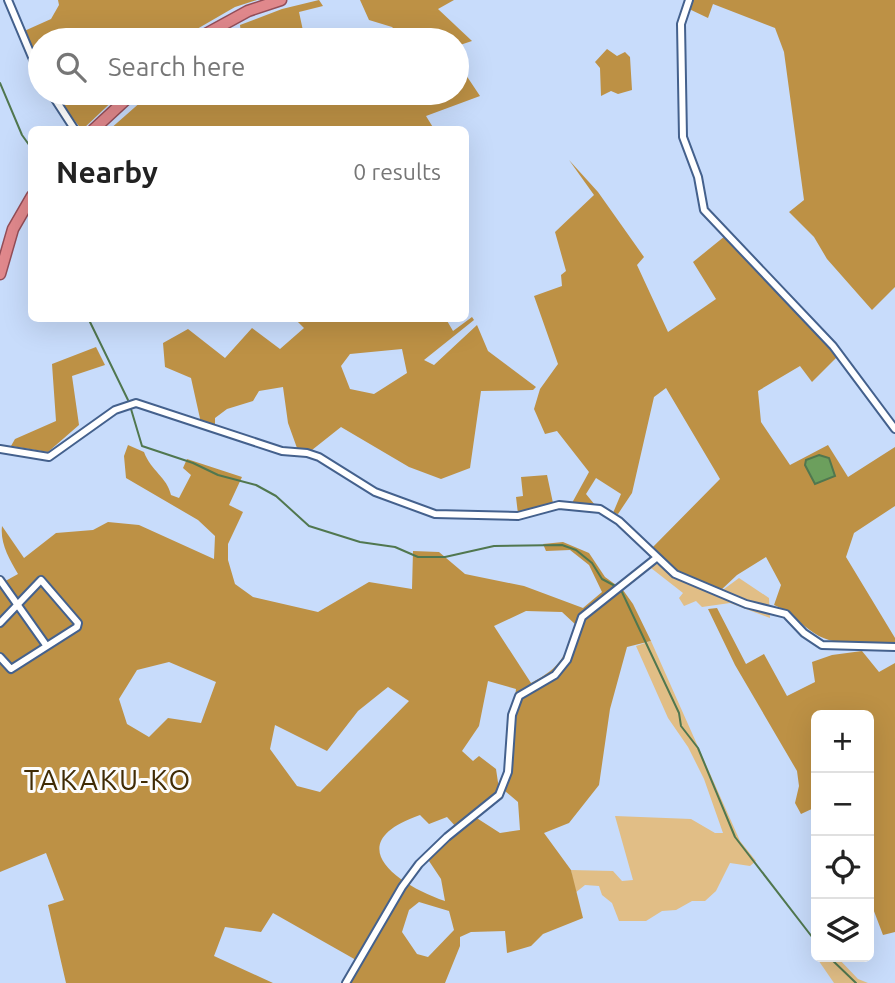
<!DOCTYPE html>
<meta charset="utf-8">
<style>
body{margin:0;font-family:Ubuntu,sans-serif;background:#f2f2f2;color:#222}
.controls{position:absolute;right:21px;bottom:21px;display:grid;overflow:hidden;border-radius:10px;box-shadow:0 7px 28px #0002}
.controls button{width:63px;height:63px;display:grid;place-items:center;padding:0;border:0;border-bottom:2px solid #e0e0e0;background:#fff;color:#222;font:35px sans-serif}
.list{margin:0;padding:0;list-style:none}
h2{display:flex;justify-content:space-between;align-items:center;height:91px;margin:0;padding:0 28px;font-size:30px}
h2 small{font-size:23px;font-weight:400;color:#767676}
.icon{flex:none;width:38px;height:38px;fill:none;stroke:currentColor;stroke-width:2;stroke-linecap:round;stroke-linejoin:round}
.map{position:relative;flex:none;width:895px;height:983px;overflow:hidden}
.search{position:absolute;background:#fff;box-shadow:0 7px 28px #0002;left:28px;top:28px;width:441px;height:77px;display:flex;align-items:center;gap:18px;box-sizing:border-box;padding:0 24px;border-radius:38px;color:#767676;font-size:26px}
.panel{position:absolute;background:#fff;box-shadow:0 7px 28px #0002;left:28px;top:126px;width:441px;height:196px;border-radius:10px}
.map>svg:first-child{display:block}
</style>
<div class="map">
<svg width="895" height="983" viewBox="0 0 895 983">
<rect width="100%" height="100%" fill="#c8dcfb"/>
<g fill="#e1be86">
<path d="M651 558 720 592 739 578 769 598 770 618 730 603 702 607 696 601 684 606 679 598 683 593 651 568 623 590 618 585Z"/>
<path d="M651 641 740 841 756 861 750 866 730 863 716 891 705 901H692L676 910 662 911 646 921H619L612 903 602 895 599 886 585 885 575 893 571 870 613 871 622 881 633 880 615 816 691 819 715 833H723L704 779 688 747 668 718 636 646Z"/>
<path d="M816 949V957H837L858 979 868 983H834L812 951Z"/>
</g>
<g fill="#bd9145" fill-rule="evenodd">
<path d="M58 0H257L235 7 178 40H40V71L22 32 51 19 59 5Z"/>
<path d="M319 0 323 6 299 12 305 40H246L241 34 240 25 282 9Z"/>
<path d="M360 0H454L438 9 472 41 457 46V40H405L392 27 369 20Z"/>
<path d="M692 0H895V287L872 310 827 259 814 237 789 212 804 200 784 52 775 28 713 4 708 18 687 8Z"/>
<path d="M607 49 617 56 625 52 630 57 632 90 618 94 611 91 601 96 600 68 595 62Z"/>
<path d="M466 75 480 96 426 116 434 129 109 130 151 93H215L222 98 235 93H457V77Z"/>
<path d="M53 93H121L82 130Z"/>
<path d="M569 160 598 192 644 257 637 265 668 332 716 299 693 262 725 236 829 345 837 357 812 382 800 366 758 391 761 422 790 465 828 445 848 477 895 447V506L854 533 846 557 895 638V643C870 642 835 648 814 633 799 623 791 612 774 605L781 585 766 557 737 575 720 591 677 572 649 551 720 479 666 388 654 397 632 493 618 514 613 513 621 494 596 478 586 494 595 505 572 503 589 472 557 431 545 434 534 409 540 389 558 364 534 296 562 286 561 275 566 271 555 232 594 195Z"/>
<path d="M472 317 474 320 424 360 434 365 477 325 488 351 536 387 533 390 481 391 470 468 441 479 409 467 341 427 312 450 297 448 288 423 283 387 259 391 253 401 227 409 215 418V428L201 423 191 378 165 367 163 343 188 329 225 358 252 328 280 349 304 328 295 319H446L453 331ZM402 349 407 373 374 394 350 389 341 366 350 354Z"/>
<path d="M96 347 105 365 72 376 79 425 48 452 11 446 15 439 56 421 52 364Z"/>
<path d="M128 445 144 452C151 471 167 477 171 495L179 498 191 475 183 468 187 459 242 477 229 505 243 512 228 544V560L235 584 253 597 318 612 369 582 412 589 413 551 439 552 465 574 524 586 583 608 602 592 589 565 570 550 546 551 543 544 563 542 589 553 605 577 623 590 633 604 651 641 627 647 610 709 599 785 569 823 544 833 571 870 583 918 543 934 531 946 507 953 505 931 471 932 460 937V946L445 983H343L356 960 273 913 261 932 225 927 214 956 273 983H66L48 905 64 900 46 853 0 872V584L18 574C9 559 0 543 2 526L24 558 56 533 93 530 108 522 139 525 214 559 215 536 198 520 126 478 124 456ZM526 611 562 612 576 625C565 656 562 667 531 683L494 626ZM169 662 216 682 201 723 168 718 149 737 127 724 119 699 137 670ZM488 681 516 689 505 791 518 802 520 830 500 833 472 815 489 803 499 789 496 769 479 756 473 761 462 751 479 726ZM388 687 409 701 320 792 297 786 270 749 275 725 327 751 358 711ZM420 815 429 824 447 817 457 828 425 855 441 879 445 901C396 884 339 843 420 815ZM419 902 449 911 454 930 428 957 417 954 402 932 409 910Z"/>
<path d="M547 475 553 503 518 514 516 497 523 496 521 477Z"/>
<path d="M717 608 746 664 764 654 787 696 815 682 812 662 832 655 862 651 879 672 895 663V932L883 935 869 898V715H816V807L801 814 795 803 799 786 797 771 735 665 708 609Z"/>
</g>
<path fill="#6c9f5d" stroke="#50774f" stroke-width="2" d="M819 455 829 458 835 476 815 484 805 465 806 460Z"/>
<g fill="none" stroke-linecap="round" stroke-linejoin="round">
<g stroke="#50774f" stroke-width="2">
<path d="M0 83 22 135 32 149"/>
<path d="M90 322 128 400"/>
<path d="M131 409 142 446 193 463 218 475 256 485 276 496 309 526 360 542 395 547 418 557H445L494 546 562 545 576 550 592 563 602 579 617 587"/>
<path d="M621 590 679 713 681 726 698 748 735 837 816 942"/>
<path d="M829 957 856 983"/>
</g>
<defs>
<g id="minor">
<path d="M8 0 40 76"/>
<path d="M689 0 681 24 683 137 698 177 704 210 833 346 895 429"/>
<path d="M51 93 75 130"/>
<path d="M0 449 49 457 115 410 136 403 282 451 307 453 319 457 375 492 435 514 518 516 559 505 600 509 619 521 675 574 746 604 786 614 804 633 822 645 895 647"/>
<path d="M0 580 46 645"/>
<path d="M0 623 41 580 78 623 77 627 11 669 0 657"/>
<path d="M346 983 402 887 419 864 447 837 499 795 508 772 512 715 519 696 555 675 567 660 582 617 655 559"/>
</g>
<g id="trunk">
<path d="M195 40 248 11 281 0"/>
<path d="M93 130 133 93"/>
<path d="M0 274 13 229 32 196"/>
</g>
</defs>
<use href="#minor" stroke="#44618d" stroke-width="10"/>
<use href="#trunk" stroke="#934e58" stroke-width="13"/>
<use href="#minor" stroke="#fff" stroke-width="6"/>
<use href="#trunk" stroke="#e0888c" stroke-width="10"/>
</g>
<g text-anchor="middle" stroke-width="6" stroke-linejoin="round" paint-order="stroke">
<g font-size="28" letter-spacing="2" fill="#402b04" stroke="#fcfcfc">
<text x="108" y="790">TAKAKU-KO</text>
</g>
</g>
</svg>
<div class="controls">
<button>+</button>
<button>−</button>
<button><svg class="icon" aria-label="locate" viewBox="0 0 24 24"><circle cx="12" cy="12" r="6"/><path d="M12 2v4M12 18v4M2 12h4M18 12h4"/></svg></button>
<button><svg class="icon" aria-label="layers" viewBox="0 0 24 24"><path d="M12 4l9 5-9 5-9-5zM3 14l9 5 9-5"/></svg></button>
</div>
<div class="search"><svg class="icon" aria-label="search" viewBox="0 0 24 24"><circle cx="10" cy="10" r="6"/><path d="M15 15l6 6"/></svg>Search here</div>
<section class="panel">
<h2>Nearby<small>0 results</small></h2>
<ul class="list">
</ul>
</section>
</div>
